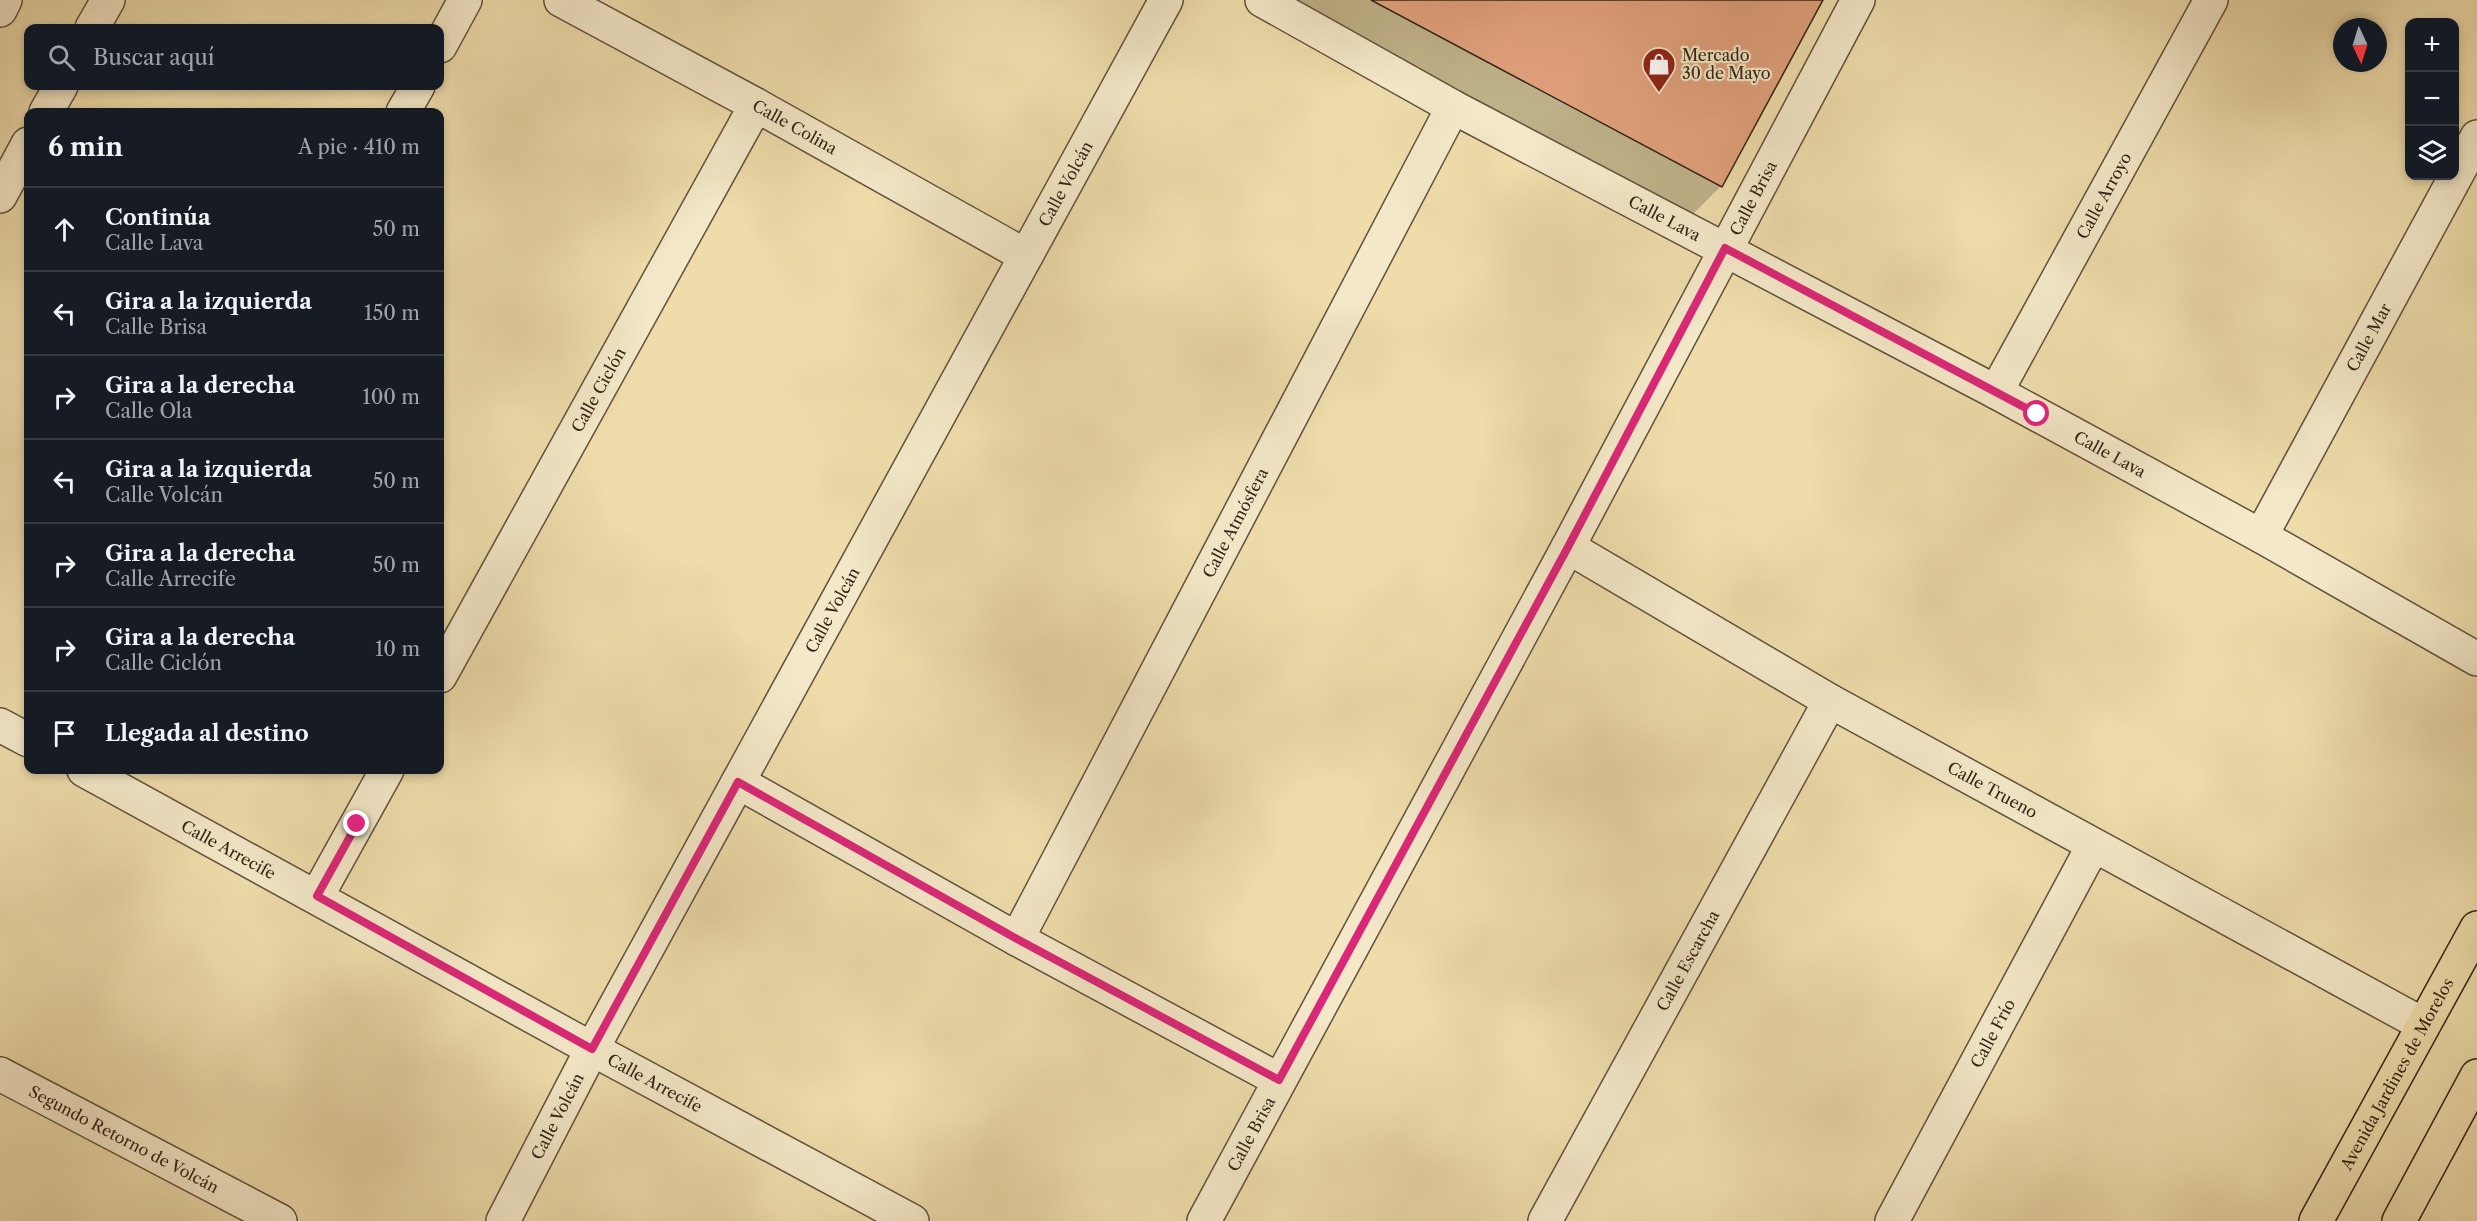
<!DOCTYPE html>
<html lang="es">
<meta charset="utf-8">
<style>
body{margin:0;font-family:"Libre Caslon Text",serif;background:#20242c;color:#f1f3f6}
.controls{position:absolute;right:18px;top:18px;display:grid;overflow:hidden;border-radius:12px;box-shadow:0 3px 9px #0003}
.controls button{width:54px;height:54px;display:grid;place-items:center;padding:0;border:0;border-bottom:2px solid #363941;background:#171b24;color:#f1f3f6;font:30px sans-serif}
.compass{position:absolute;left:2333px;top:18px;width:54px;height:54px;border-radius:50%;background:#171b24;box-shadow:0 3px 9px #0003;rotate:176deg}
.stop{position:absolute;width:18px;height:18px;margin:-14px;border:4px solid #db2777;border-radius:50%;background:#fff}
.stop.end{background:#db2777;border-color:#fff;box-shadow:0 2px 6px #0008}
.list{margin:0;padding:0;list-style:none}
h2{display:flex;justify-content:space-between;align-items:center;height:78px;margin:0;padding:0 24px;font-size:26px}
h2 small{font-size:20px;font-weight:400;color:#9ea1a6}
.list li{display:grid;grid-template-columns:39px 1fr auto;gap:18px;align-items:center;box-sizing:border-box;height:84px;padding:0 24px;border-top:2px solid #363941}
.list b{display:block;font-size:22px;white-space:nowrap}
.list p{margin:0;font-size:20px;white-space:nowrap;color:#9ea1a6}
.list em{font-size:20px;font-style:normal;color:#9ea1a6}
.icon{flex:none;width:33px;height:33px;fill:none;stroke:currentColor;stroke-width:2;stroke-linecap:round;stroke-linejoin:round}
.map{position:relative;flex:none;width:2477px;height:1221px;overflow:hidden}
.search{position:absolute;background:#171b24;box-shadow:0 3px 9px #0003;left:24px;top:24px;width:420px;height:66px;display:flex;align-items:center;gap:15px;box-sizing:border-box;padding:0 21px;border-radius:12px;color:#9ea1a6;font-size:22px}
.panel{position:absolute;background:#171b24;box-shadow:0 3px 9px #0003;left:24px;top:108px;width:420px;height:666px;border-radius:12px}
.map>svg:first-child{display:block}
</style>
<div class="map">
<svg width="2477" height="1221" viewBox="0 0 2477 1221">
<rect width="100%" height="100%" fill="#eedcab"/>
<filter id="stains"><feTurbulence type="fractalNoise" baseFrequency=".00333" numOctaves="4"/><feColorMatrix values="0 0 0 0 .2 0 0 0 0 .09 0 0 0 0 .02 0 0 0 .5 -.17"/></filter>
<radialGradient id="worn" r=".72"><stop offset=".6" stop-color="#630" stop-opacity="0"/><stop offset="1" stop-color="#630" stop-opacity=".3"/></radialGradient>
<path fill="#0003" d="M1283 0H1821L1721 186 1691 216Z"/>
<path fill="#dfa07b" stroke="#342317" stroke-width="1.5" d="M1371 0H1823L1722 187Z"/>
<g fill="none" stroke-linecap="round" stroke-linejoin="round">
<defs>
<g id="minor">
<path id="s1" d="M561 0 756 105 1026 256"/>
<path id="s2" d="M1262 0 1453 107 1996 392 2261 536 2477 659"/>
<path d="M0 10 5 0"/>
<path d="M92 28 108 0"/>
<path d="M440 46 465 0"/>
<path d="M46 112 61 86"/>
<path d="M403 112 418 86"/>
<path d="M0 196 28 144"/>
<path id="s3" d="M1996 392 2211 0"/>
<path id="s4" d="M2261 536 2477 137"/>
<path id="s5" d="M1568 547 1830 701 2422 1024"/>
<path id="s6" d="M440 676 756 105"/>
<path d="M0 725 28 740"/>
<path id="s7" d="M84 770 592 1049 912 1221"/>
<path d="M738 782 1017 939 1279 1080"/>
<path d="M317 896 387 770"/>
<path id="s8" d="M1017 939 1453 107"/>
<path id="s9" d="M0 1074 280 1221"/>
<path id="s10" d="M503 1221 592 1049 1166 0"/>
<path id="s11" d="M1204 1221 1568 547 1858 0"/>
<path id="s12" d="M1545 1221 1830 701"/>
<path id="s13" d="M1892 1221 2093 846"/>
</g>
<g id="major">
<path id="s14" d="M2316 1221 2477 928"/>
<path d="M2399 1221 2477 1076"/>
</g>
</defs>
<use href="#minor" stroke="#62513c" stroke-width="36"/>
<use href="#major" stroke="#342317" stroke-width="36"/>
<use href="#minor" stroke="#f4e8c8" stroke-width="33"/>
<use href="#major" stroke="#eedcab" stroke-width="33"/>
</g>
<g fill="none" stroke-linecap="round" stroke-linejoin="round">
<path stroke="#db2777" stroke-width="8" d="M357 824 317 896 592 1049 738 782 1017 939 1279 1080 1568 547 1725 248 2037 414"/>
</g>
<defs>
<symbol id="shop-pin" viewBox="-11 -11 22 30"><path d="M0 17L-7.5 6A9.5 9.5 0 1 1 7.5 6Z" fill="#8f2418" stroke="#f4e8c8"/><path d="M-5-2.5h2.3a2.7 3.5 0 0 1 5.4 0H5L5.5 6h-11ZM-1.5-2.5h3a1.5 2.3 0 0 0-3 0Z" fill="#fff"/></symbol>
</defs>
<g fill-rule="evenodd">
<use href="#shop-pin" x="1640" y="45" width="38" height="52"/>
</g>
<g text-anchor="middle" stroke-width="4.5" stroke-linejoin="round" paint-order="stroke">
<g font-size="16" fill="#342317" stroke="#f4e8c8" text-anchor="start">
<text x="1682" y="61">Mercado<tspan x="1682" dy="18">30 de Mayo</tspan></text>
</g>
<g font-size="16" fill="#342317" stroke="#f4e8c8">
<text dy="6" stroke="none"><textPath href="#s1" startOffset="266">Calle Colina</textPath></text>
<text dy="6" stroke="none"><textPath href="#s10" startOffset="1180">Calle Volcán</textPath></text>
<text dy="6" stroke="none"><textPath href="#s3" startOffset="224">Calle Arroyo</textPath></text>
<text dy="6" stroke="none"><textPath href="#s11" startOffset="1161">Calle Brisa</textPath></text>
<text dy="6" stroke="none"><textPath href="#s2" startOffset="458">Calle Lava</textPath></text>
<text dy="6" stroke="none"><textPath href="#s4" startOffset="226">Calle Mar</textPath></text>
<text dy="6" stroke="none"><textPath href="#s6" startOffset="327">Calle Ciclón</textPath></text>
<text dy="6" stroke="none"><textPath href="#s2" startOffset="962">Calle Lava</textPath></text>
<text dy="6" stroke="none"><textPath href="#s8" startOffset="470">Calle Atmósfera</textPath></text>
<text dy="6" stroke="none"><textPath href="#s10" startOffset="694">Calle Volcán</textPath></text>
<text dy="6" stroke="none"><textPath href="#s5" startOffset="489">Calle Trueno</textPath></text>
<text dy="6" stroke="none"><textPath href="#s7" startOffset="165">Calle Arrecife</textPath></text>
<text dy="6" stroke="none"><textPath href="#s12" startOffset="297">Calle Escarcha</textPath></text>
<text dy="6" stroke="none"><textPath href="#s13" startOffset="213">Calle Frío</textPath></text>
<text dy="6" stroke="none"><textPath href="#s14" startOffset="168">Avenida Jardines de Morelos</textPath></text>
<text dy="6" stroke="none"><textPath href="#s7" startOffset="651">Calle Arrecife</textPath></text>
<text dy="6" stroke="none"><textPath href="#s10" startOffset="118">Calle Volcán</textPath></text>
<text dy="6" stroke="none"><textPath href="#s11" startOffset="99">Calle Brisa</textPath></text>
<text dy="6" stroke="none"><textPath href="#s9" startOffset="140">Segundo Retorno de Volcán</textPath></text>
</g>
</g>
<rect width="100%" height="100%" filter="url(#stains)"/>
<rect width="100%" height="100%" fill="url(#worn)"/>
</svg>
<div class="controls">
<button>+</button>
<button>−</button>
<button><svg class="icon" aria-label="layers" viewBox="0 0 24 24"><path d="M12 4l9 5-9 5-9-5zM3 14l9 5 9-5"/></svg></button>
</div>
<svg class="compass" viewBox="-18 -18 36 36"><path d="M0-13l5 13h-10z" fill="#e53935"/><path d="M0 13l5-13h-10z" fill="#9ea1a6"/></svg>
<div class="stop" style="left:2037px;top:414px"></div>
<div class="stop end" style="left:357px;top:824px"></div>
<div class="search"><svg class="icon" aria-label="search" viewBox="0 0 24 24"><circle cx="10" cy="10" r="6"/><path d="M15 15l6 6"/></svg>Buscar aquí</div>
<section class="panel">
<h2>6 min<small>A pie · 410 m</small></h2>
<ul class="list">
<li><svg class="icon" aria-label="ahead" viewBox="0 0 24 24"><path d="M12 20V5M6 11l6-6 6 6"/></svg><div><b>Continúa</b><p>Calle Lava</p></div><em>50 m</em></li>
<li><svg class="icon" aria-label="left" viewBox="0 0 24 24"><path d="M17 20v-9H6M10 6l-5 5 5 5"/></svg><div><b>Gira a la izquierda</b><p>Calle Brisa</p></div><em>150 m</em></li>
<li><svg class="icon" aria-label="right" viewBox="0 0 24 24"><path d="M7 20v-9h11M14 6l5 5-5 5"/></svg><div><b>Gira a la derecha</b><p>Calle Ola</p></div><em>100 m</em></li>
<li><svg class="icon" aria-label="left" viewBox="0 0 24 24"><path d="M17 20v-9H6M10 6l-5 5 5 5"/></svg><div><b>Gira a la izquierda</b><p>Calle Volcán</p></div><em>50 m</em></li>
<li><svg class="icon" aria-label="right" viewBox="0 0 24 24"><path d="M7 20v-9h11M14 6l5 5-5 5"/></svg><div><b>Gira a la derecha</b><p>Calle Arrecife</p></div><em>50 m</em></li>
<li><svg class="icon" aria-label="right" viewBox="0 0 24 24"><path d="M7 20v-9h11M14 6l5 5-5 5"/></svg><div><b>Gira a la derecha</b><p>Calle Ciclón</p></div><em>10 m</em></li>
<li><svg class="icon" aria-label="arrive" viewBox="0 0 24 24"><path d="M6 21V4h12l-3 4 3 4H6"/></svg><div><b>Llegada al destino</b></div></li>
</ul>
</section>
</div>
